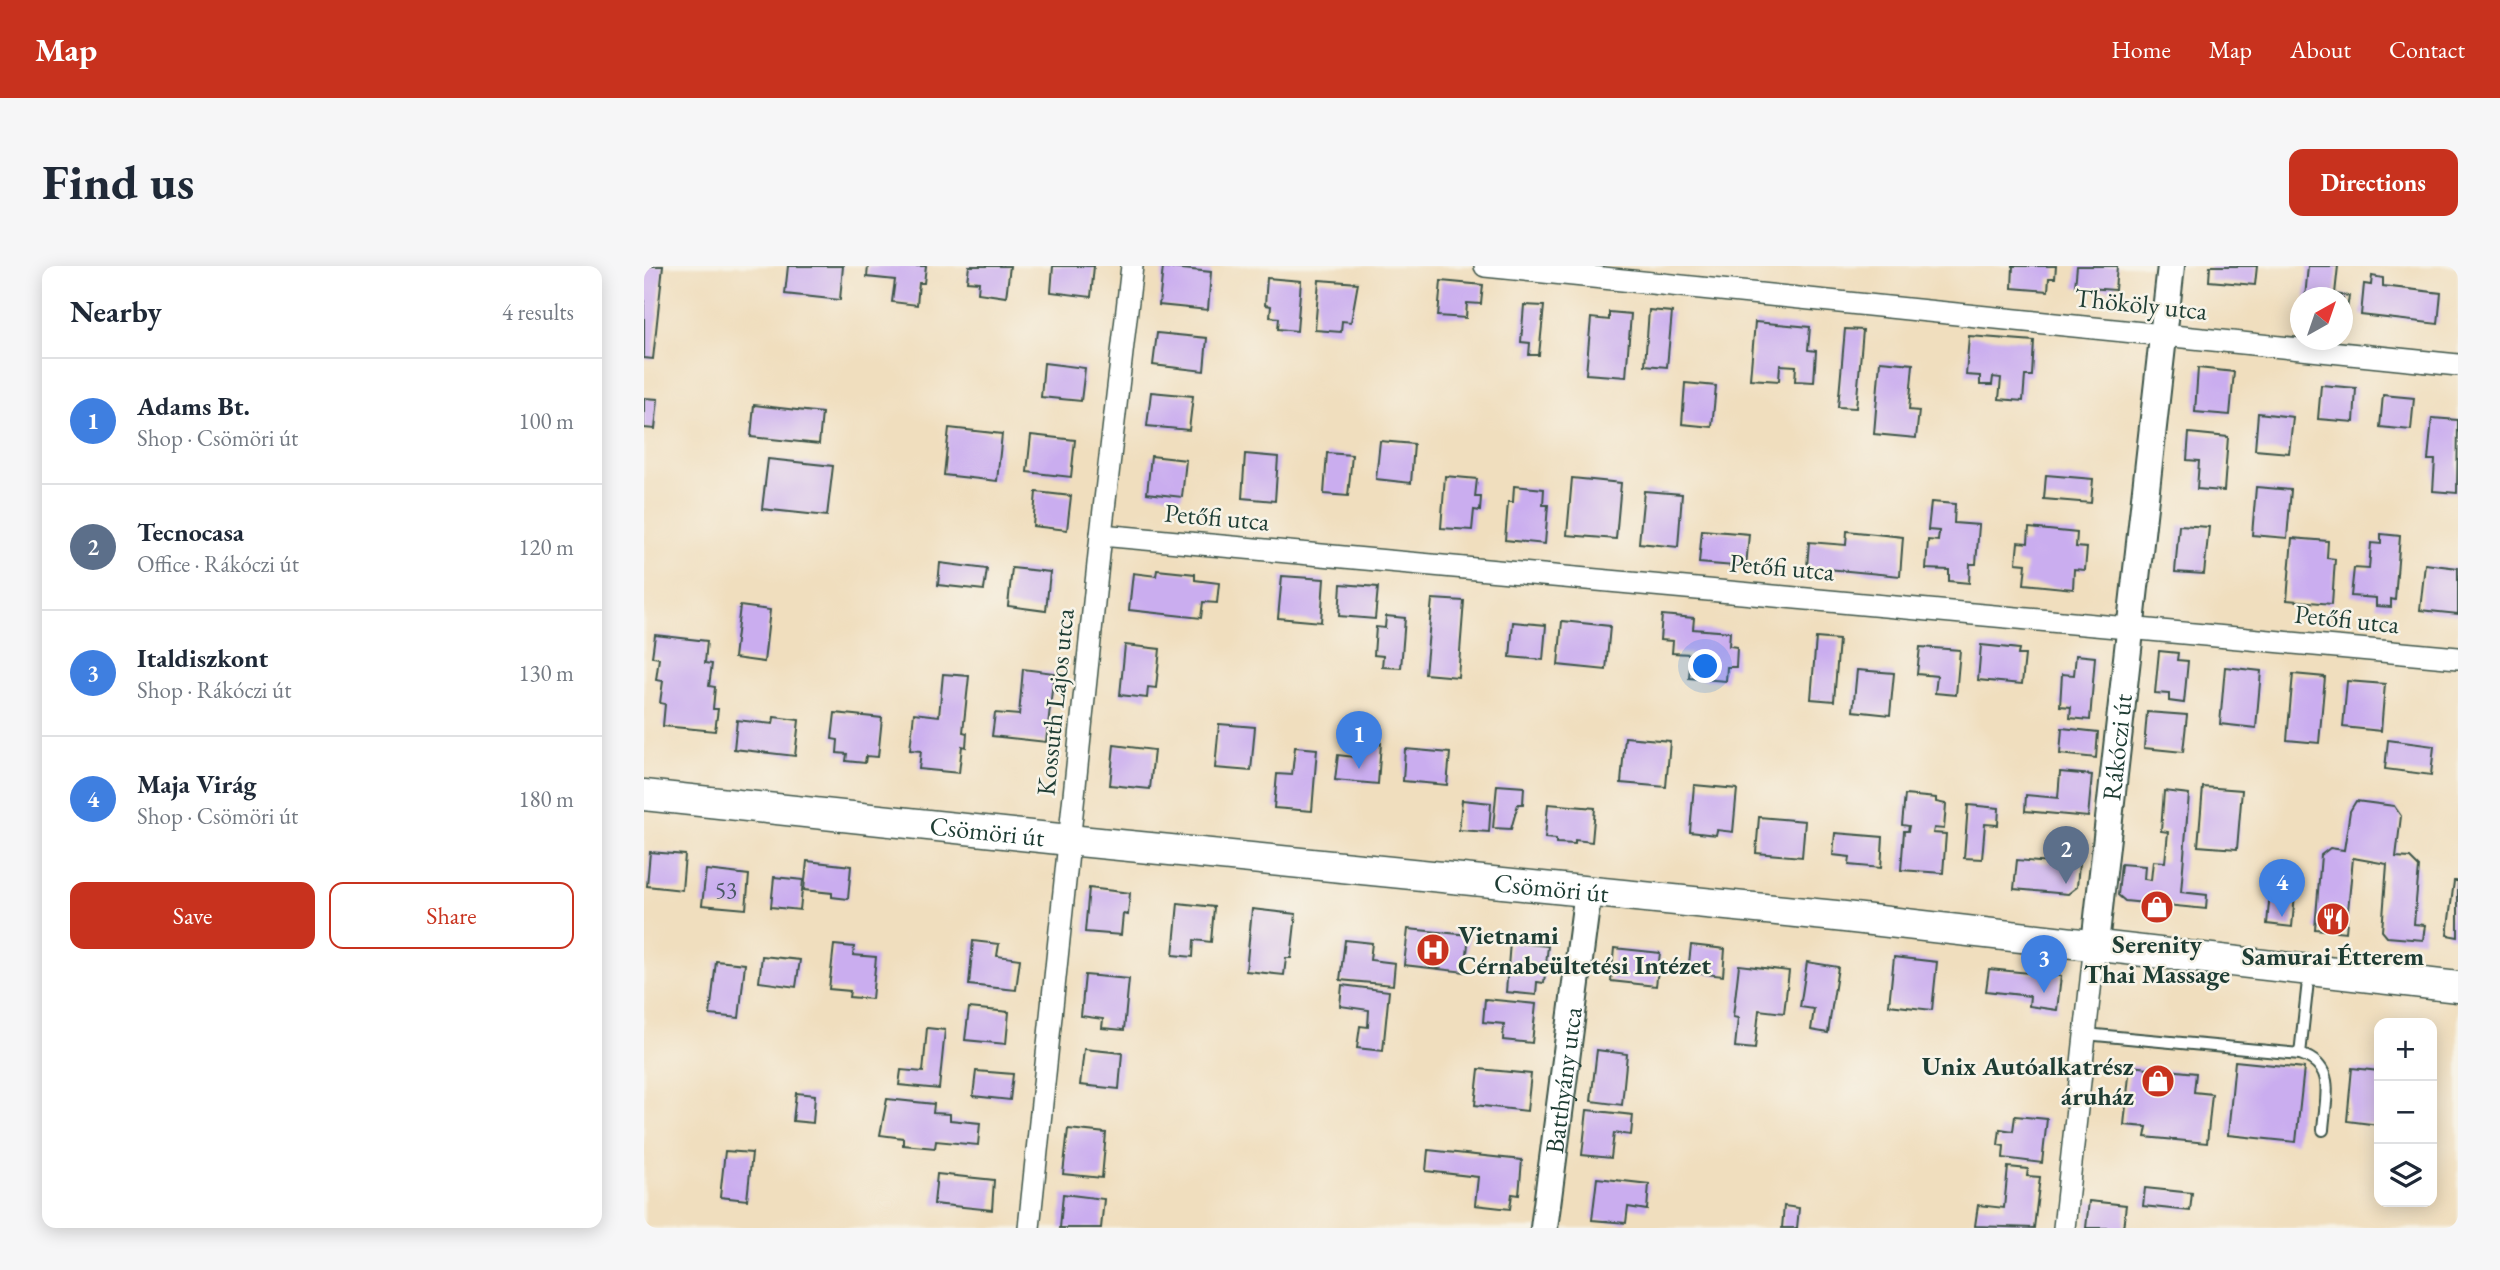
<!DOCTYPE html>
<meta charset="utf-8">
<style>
body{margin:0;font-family:"EB Garamond",serif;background:#f6f6f7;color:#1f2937}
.controls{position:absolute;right:21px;bottom:21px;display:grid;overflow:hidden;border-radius:14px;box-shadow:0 4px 18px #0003}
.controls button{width:63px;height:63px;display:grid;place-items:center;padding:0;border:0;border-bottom:2px solid #e0e1e3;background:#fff;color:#1f2937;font:35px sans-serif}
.compass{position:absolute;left:1646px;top:21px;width:63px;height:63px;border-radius:50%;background:#fff;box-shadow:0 4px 18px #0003;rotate:40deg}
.you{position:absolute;left:1062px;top:401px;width:24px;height:24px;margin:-18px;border:5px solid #fff;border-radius:50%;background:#1a73e8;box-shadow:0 0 0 10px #1a73e833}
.badge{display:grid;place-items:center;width:46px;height:46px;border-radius:50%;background:#c8321e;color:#fff;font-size:23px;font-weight:700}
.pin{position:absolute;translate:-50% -58px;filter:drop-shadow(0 2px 4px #0008)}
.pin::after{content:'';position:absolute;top:37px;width:24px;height:21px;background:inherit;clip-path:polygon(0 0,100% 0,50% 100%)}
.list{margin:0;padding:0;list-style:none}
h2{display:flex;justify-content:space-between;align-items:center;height:91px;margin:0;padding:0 28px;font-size:30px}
h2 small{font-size:23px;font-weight:400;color:#747a83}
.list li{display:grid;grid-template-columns:46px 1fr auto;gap:21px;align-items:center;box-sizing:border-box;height:126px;padding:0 28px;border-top:2px solid #e0e1e3}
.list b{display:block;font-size:26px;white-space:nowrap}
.list p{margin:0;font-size:23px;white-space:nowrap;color:#747a83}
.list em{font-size:23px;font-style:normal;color:#747a83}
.actions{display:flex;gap:14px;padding:21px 28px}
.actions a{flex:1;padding:16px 0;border:2px solid #c8321e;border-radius:14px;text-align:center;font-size:24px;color:#c8321e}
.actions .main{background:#c8321e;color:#fff}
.icon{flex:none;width:38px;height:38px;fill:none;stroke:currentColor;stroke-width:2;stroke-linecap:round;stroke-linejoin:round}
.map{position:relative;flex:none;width:1814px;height:962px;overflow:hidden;border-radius:14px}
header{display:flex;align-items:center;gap:42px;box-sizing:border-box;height:98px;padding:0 35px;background:#c8321e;color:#fff}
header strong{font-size:33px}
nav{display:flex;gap:38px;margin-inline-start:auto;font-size:24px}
.intro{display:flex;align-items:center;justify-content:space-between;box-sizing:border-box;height:168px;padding:0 42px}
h1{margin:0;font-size:49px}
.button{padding:18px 32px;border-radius:14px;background:#c8321e;color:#fff;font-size:24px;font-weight:700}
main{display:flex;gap:42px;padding:0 42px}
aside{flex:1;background:#fff;border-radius:14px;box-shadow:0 4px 18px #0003}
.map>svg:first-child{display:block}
</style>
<header>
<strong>Map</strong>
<nav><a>Home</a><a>Map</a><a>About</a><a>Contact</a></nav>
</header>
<div class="intro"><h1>Find us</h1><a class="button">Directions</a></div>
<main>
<aside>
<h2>Nearby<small>4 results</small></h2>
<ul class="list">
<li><span class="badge" style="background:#3f7fe0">1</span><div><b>Adams Bt.</b><p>Shop · Csömöri út</p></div><em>100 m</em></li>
<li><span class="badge" style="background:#5c6f8a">2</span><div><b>Tecnocasa</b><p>Office · Rákóczi út</p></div><em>120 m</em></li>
<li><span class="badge" style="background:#3f7fe0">3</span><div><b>Italdiszkont</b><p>Shop · Rákóczi út</p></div><em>130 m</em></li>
<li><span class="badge" style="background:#3f7fe0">4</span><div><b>Maja Virág</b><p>Shop · Csömöri út</p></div><em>180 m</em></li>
</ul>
<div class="actions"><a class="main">Save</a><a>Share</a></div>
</aside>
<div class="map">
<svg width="1814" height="962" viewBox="0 0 1814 962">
<rect width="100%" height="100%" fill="#f7f3e8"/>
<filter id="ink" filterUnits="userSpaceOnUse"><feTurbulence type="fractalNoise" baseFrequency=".0143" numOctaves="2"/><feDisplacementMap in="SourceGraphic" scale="14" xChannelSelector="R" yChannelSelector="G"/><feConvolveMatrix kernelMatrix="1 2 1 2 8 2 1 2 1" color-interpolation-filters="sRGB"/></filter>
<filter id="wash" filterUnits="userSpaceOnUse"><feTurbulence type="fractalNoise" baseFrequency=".00686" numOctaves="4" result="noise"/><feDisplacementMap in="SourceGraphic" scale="28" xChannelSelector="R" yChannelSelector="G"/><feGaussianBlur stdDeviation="1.57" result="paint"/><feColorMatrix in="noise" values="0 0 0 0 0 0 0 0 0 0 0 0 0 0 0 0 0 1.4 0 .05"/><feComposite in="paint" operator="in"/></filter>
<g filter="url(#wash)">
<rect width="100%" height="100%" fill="#f0debe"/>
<g id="blocks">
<g fill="#caadef">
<path d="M0 0H19L9 93 0 92Z"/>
<path d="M144 0H199L196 34 141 28Z"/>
<path d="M224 0H282L280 17H275L273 39 248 36 251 14 223 11Z"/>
<path d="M325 0H366L362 31 334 27 335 16 323 15Z"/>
<path d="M409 0H450L447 31 407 26Z"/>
<path d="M1369 0H1412L1411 12H1405L1404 25 1368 22Z"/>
<path d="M1433 0H1473L1471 24 1431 21Z"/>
<path d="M1566 0H1613L1611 19 1565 15Z"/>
<path d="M1664 0H1694L1691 28 1705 30 1700 63 1699 32H1661Z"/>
<path d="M519 1 567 6 564 44 515 39Z"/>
<path d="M1728 10 1739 12V20L1797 27 1794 58 1717 49 1720 18 1727 19Z"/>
<path d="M623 12 657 15 653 65 634 63 635 52 626 51 627 40 621 39Z"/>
<path d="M675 14 714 17 707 56 698 55 697 66 671 64Z"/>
<path d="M797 15 839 19 837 38 823 37 822 52 794 50Z"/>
<path d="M880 39 900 40 895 89H885L886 77 877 76Z"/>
<path d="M1005 44 1028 46 1023 101 1001 99Z"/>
<path d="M965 46 987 48 982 111 942 108 947 52 965 54Z"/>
<path d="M1111 56 1166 61 1164 84 1172 85 1170 116 1151 115 1152 100 1136 99 1135 115 1106 113Z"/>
<path d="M1201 63 1219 64 1212 142 1194 141Z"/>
<path d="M513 67 563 72 560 105 509 99Z"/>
<path d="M1325 70 1390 75 1388 110H1381L1379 135 1355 133 1357 112 1349 111 1348 119H1336V110L1322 109Z"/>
<path d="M1236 95 1269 98 1265 144 1275 145 1272 172 1230 168Z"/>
<path d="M400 97 441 102 437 135 397 131Z"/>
<path d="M1554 102 1590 106 1586 149 1551 146Z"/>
<path d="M1041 117 1072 120 1068 161 1038 158Z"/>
<path d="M1677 119 1712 122 1710 156 1674 153Z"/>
<path d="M507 126 549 130 545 164 503 160Z"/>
<path d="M1739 129 1770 132 1767 164 1736 161Z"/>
<path d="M0 132 14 133 11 163 0 162Z"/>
<path d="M110 139 178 147 175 178 107 171Z"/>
<path d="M1614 147 1649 151 1645 187 1611 184Z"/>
<path d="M1788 152 1814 154 1813 227 1789 225 1791 194H1784Z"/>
<path d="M305 162 358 168 353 215 300 209Z"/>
<path d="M1545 167 1584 171 1580 225 1553 223 1555 195 1543 194Z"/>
<path d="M387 169 431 174 427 211 383 206Z"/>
<path d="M736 175 770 178 767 217 732 213Z"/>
<path d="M683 187 708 189 704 230 680 228Z"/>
<path d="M601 188 634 191 631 235 598 232Z"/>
<path d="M507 190 542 194 538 231 503 227Z"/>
<path d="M124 193 189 200 183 250 118 243Z"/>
<path d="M1402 209 1449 213 1447 237 1400 233Z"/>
<path d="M801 210 833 213 831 231H837L836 245 830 244 828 264 797 262Z"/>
<path d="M928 212 977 217 972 273 923 269Z"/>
<path d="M870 220 900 223 899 239H904L901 278 861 274 864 236H869Z"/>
<path d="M1612 221 1647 224 1643 272 1608 269Z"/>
<path d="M1000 225 1038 228 1034 281 995 277Z"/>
<path d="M392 226 427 230 423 264 389 260Z"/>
<path d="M1287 236 1311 238 1310 257 1335 259 1332 298H1326L1325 317 1305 315V304L1282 303 1284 274 1294 275 1295 265 1284 264Z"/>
<path d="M1535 259 1565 261 1560 308 1531 306Z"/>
<path d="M1385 262 1433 267 1432 281 1443 282 1441 304 1430 303 1429 323 1380 318 1382 298 1372 297 1374 276 1384 277Z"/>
<path d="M1058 264 1105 268 1102 301 1055 297Z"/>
<path d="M1203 265 1259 271 1256 310 1163 301 1165 276 1202 279Z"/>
<path d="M1737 268 1756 270 1751 334 1747 333V341L1732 340V332L1707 330 1710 302 1725 303 1727 277 1737 278Z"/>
<path d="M1648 272 1684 275 1683 292 1691 293 1688 338 1643 334Z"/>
<path d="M296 297 343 303 340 324 294 319Z"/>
<path d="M1781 298 1814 302V348L1776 344Z"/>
<path d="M368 302 406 306 402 345 364 340Z"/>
<path d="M513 304 551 308V314L575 317 573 337 559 336 557 352 485 344 489 307 512 310Z"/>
<path d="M638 310 680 313 677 356 634 352Z"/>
<path d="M697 318 734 321 731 353 695 350Z"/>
<path d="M788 333 820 335 814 411 781 408Z"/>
<path d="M96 340 126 344 120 396 90 392Z"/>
<path d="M1018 349 1050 352 1049 363 1086 366 1085 380 1093 381 1092 401H1083L1082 415 1045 412 1047 388 1028 387 1029 375 1016 374Z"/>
<path d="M742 350 761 352 757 402 738 401 739 390 730 389 732 361 741 362Z"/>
<path d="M918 355 966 360 962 404 914 399Z"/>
<path d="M869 356 902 359 899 394 866 391Z"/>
<path d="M11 369 63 375 61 397 68 398 65 420 71 421 69 443H74L71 465 19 460 21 438 16 437 19 415 12 414 15 392 8 391Z"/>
<path d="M1172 372 1195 374 1190 435 1167 433Z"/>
<path d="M481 379 516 383 512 422 504 421 503 432 476 429Z"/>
<path d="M1337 379 1375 383 1374 389H1381L1378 418 1334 414Z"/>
<path d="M1276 381 1316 384 1312 429 1291 427 1293 410 1273 408Z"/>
<path d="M1515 385 1534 387 1533 394 1544 395 1540 437 1525 435V428L1511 427Z"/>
<path d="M1432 389 1451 391 1446 454 1426 452 1427 441 1416 440 1418 408 1430 409Z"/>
<path d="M1581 401 1617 405 1612 462 1576 458Z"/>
<path d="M379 403 410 407 402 476 348 470 351 447 375 449Z"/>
<path d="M1213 404 1250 407 1246 449 1209 445Z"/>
<path d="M299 408 325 410 319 466 323 467 322 481 318 480 315 507 275 503 277 485 266 484 270 447 295 450Z"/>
<path d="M1649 408 1681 411 1675 477 1643 474Z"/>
<path d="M1703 415 1741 418 1737 465 1699 461Z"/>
<path d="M1503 446 1543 449 1539 486 1500 482Z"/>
<path d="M191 447 238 452 234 491 222 490 221 497 202 495 203 488 193 487 194 474 188 473Z"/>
<path d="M130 451 155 454 151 490 90 483 93 454 129 458Z"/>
<path d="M575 458 611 461 607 505 571 502Z"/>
<path d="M1418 462 1454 466 1452 492 1416 488Z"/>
<path d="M981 471 1026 475 1022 521 977 517Z"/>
<path d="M1744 474 1790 480 1787 509 1741 503Z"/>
<path d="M712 475 737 477 734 518 691 514 694 489 710 491Z"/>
<path d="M470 479 510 484 506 523 466 519Z"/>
<path d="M651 481 673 483 668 545 630 542 633 508 648 509Z"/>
<path d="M761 483 806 487 803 519 759 515Z"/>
<path d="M1416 506 1448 509 1444 551 1381 545 1382 529 1414 532Z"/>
<path d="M853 519 880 521 879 538H874L867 563 849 562Z"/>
<path d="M1050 519 1093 523 1089 566 1073 564 1072 569 1046 566Z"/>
<path d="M1559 521 1598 524 1593 583 1554 580Z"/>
<path d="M1520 525 1545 528 1537 626 1563 629 1562 643 1481 635 1474 629 1477 598 1501 600 1500 613 1507 614 1509 595 1521 596 1524 566 1517 565Z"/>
<path d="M1261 529 1292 532V536L1302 538 1300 563 1290 562 1289 567 1302 568 1299 607 1257 604 1260 565H1264L1265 560 1258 559Z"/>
<path d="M818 534 847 537 845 566 815 564Z"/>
<path d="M1712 535 1750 540 1757 550 1752 591 1766 592 1775 601 1770 658 1781 659 1779 674 1743 671 1738 665 1743 598 1709 592 1702 666 1671 663 1677 589 1686 582 1700 584 1706 545Z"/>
<path d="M904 538 951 542 948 576 931 574V578L912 577V573L901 572Z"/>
<path d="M1324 539 1355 542 1354 559 1341 558 1338 593 1320 592Z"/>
<path d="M1115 551 1161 555 1158 591 1112 587Z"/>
<path d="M1191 567 1239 571 1237 602 1205 599 1206 591 1189 589Z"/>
<path d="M1408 571 1437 574 1433 621 1424 628 1370 623 1373 594 1406 597Z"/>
<path d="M6 586 41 589 38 624 3 620Z"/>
<path d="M163 595 207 600 204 633 188 631V627L160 624Z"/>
<path d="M62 604 105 609 102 643 58 639Z"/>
<path d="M130 611 159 614 156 644 127 641Z"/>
<path d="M1810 615H1814V671L1803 669Z"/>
<path d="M445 622 486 627 484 649 479 648 477 669 441 666Z"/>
<path d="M1626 626 1651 628 1648 661 1623 658Z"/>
<path d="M534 637 570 641 567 676 550 674 549 691 529 689Z"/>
<path d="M608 643 652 648 647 692H642L640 709 602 705Z"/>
<path d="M764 663 825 669 821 706 760 699Z"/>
<path d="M701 674 728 677 726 694 751 697 749 719 696 714Z"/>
<path d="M329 675 355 678 353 690 376 693 372 724 325 719Z"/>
<path d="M866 676 904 680 900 717 893 716 892 729 862 726Z"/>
<path d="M190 679 210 681 209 689 232 691 228 733 205 731 206 725 185 723Z"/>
<path d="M1047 679 1081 683 1079 710 1044 706Z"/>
<path d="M970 682 1016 687 1012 720 967 715Z"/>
<path d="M118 690 156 694 152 721 115 716Z"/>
<path d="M1250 691 1293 696 1288 744 1245 739Z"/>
<path d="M72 695 101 698 95 752 66 749Z"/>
<path d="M1163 696 1194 701 1184 767 1167 764 1170 743 1156 741Z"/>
<path d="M1095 699 1145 705 1140 747 1115 744 1111 783 1091 781 1094 752 1089 751Z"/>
<path d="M1345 703 1417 710 1413 744 1385 740 1386 730 1342 725Z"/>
<path d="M441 709 485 713 480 764 458 762 459 753 437 750Z"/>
<path d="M698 719 745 725 739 785 713 782 716 760 724 761 725 744 696 740Z"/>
<path d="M841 733 892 738 888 777 859 774 860 758 839 756Z"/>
<path d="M325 742 365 746 362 778 321 774Z"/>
<path d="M283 762 301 764 295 823 255 819 257 804 279 806Z"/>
<path d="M440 783 478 787 475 823 436 819Z"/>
<path d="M953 784 983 788 978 839 947 835Z"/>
<path d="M1591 795 1660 802 1652 876 1584 869Z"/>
<path d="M1486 800 1552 807 1550 826 1568 828 1563 877 1501 871 1503 861 1480 859Z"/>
<path d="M1708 802 1735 805V859L1703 855Z"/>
<path d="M835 803 887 808 883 845 831 839Z"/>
<path d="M332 805 369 808 366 834 329 830Z"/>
<path d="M152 827 171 829 169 857 149 855Z"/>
<path d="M243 833 290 838 289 847 306 848V854L336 857 334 879 292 875 291 882 259 879V872L236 869Z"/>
<path d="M943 844 989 849 987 869 970 867 967 892 938 889Z"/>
<path d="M1371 850 1403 853 1398 897 1359 892 1360 880 1354 879 1356 863 1369 865Z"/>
<path d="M424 863 462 867 458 912 419 908Z"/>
<path d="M784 884 878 894 875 929 868 928 866 943 831 939 834 911 782 905Z"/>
<path d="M81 885 108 887 103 934 76 931Z"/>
<path d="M1364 901 1384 903 1383 910 1396 911 1390 962 1331 960 1334 939 1360 942Z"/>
<path d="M293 908 350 914 348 944 290 938Z"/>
<path d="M953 912 1005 918 1003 944 984 941 982 957 948 954Z"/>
<path d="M1501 922 1548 927 1546 945 1499 940Z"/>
<path d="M419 928 460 933 457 962H416Z"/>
<path d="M1445 935 1482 939 1479 962H1442Z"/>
<path d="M1140 940 1155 942 1153 962H1138Z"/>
</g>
</g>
</g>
<g filter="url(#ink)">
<use href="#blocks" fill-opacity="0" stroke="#3e5549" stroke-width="2"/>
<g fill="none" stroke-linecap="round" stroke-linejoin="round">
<defs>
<g id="service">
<path d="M1441 768 1656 788 1665 706"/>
<path d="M1656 788C1694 801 1681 831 1679 864"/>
</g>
<g id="minor">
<path d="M841 0 1814 99"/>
<path d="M457 269 1814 392"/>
<path d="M385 962 457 269 488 0"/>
<path d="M1420 962 1451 678"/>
</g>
<g id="tertiary">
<path id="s1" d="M1451 678 1527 0"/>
<path id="s2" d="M900 962 944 625"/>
</g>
<g id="secondary">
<path id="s3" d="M0 529 425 574 1192 650 1814 721"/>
</g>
</defs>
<use href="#service" stroke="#3e5549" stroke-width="14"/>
<use href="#minor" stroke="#3e5549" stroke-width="24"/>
<use href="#tertiary" stroke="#3e5549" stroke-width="30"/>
<use href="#secondary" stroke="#3e5549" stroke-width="33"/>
<use href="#service" stroke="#fff" stroke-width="10"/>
<use href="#minor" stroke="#fff" stroke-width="21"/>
<use href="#tertiary" stroke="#fff" stroke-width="26"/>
<use href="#secondary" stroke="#fff" stroke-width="30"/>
</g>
</g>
<defs>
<symbol id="shop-disc" viewBox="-11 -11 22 22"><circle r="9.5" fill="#c8321e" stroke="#f7f3e8"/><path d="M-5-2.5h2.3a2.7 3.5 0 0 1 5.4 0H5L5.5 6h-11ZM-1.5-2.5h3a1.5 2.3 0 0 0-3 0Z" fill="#fff"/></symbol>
<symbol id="restaurant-disc" viewBox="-11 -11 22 22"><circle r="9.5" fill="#c8321e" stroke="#f7f3e8"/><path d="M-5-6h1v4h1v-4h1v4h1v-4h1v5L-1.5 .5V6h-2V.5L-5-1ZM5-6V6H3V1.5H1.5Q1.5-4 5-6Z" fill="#fff"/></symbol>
<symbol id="hospital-disc" viewBox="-11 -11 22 22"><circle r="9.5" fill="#c8321e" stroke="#f7f3e8"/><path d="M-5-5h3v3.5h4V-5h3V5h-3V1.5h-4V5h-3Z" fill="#fff"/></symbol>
</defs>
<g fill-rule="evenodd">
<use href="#shop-disc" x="1494" y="622" width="38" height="38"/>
<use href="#restaurant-disc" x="1670" y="634" width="38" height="38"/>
<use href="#hospital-disc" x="770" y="665" width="38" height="38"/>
<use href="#shop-disc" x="1495" y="796" width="38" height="38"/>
</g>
<g text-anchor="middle" stroke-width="5" stroke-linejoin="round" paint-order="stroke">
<g font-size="23" fill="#4a5963">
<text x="82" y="632">53</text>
</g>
<g font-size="26" fill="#1f3d34" stroke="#f7f3e8">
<text transform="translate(1497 38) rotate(6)" y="9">Thököly utca</text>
<text transform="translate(573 251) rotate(5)" y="9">Petőfi utca</text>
<text transform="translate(1138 301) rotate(5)" y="9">Petőfi utca</text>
<text transform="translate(1703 353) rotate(6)" y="9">Petőfi utca</text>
<text transform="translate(411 436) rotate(-84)" y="9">Kossuth Lajos utca</text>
<text dy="9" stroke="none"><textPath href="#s1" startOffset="198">Rákóczi út</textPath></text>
<text dy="9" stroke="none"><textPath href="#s3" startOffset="345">Csömöri út</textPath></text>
<text dy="9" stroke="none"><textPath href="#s3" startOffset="912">Csömöri út</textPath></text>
<text dy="9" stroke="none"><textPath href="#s2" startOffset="149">Batthyány utca</textPath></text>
</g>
<g font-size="26" font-weight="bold" fill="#1f3d34" stroke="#f7f3e8">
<text x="814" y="678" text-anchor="start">Vietnami<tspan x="814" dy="30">Cérnabeültetési Intézet</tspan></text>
<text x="1513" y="687">Serenity<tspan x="1513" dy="30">Thai Massage</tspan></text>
<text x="1689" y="699">Samurai Étterem</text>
<text x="1490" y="809" text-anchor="end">Unix Autóalkatrész<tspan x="1490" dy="30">áruház</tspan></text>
</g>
</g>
</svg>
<div class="controls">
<button>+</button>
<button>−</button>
<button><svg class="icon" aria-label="layers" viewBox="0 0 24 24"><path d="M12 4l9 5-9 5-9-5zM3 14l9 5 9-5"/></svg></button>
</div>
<svg class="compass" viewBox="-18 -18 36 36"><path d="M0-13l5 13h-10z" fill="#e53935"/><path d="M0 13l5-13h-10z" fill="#747a83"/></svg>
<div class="you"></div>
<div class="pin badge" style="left:715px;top:503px;background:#3f7fe0">1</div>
<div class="pin badge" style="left:1422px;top:618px;background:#5c6f8a">2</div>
<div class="pin badge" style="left:1400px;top:727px;background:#3f7fe0">3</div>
<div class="pin badge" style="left:1638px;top:651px;background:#3f7fe0">4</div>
</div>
</main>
